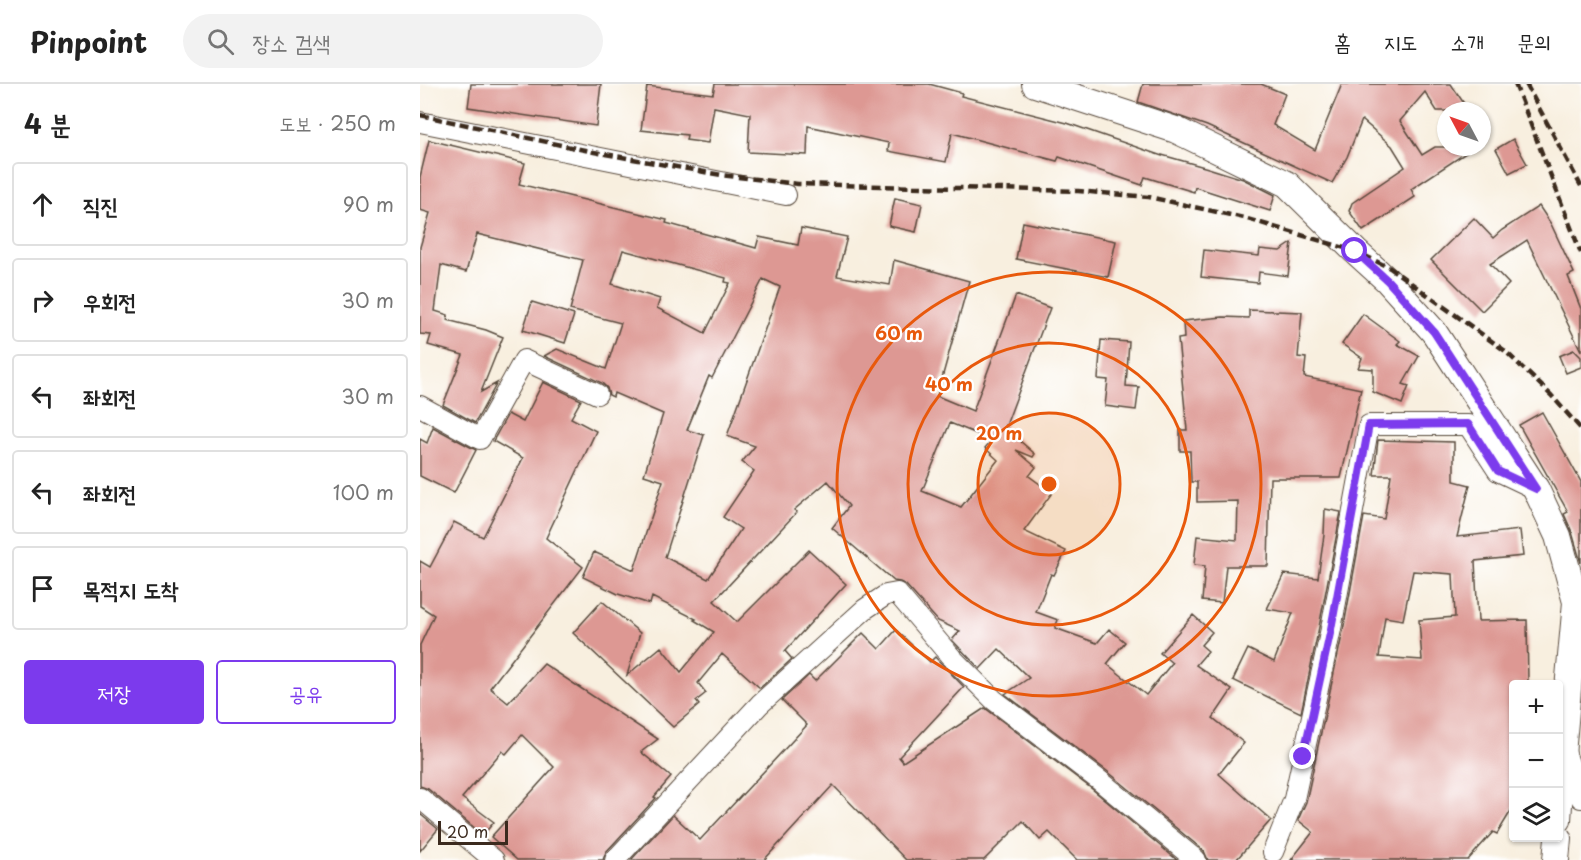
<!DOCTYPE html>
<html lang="ko">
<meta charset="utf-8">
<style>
body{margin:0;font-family:"Playpen Sans","Poor Story",sans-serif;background:#f2f2f2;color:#222}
.controls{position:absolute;right:18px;bottom:18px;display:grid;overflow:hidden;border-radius:6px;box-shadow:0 2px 4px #0004}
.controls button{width:54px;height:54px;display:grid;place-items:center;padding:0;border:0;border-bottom:2px solid #e0e0e0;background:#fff;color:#222;font:30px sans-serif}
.compass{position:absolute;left:1017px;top:18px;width:54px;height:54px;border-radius:50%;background:#fff;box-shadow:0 2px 4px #0004;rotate:311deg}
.scale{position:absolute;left:18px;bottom:15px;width:70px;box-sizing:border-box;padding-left:6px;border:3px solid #3b2a1e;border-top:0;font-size:16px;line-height:21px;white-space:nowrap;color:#3b2a1e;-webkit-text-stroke:4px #fff;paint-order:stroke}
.stop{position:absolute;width:18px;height:18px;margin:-14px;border:4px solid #7c3aed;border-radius:50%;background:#fff}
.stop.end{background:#7c3aed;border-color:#fff;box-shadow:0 2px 6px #0008}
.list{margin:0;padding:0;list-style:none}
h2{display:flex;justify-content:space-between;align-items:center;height:78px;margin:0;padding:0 24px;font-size:26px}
h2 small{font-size:20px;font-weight:400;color:#767676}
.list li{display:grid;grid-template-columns:39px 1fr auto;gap:18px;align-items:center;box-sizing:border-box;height:84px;margin:0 12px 12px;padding:0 12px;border:2px solid #e0e0e0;border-radius:6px}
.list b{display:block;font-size:22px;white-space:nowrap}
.list em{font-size:20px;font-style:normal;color:#767676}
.actions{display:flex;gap:12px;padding:18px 24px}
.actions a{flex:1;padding:14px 0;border:2px solid #7c3aed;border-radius:6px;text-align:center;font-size:21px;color:#7c3aed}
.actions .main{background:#7c3aed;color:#fff}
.icon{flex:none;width:33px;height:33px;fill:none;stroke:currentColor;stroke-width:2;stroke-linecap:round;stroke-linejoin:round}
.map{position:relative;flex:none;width:1161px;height:776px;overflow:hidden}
header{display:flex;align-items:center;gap:36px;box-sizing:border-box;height:84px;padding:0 30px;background:#fff;border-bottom:2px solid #e0e0e0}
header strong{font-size:28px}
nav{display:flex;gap:33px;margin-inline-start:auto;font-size:21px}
.search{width:420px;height:54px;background:#f2f2f2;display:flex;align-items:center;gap:15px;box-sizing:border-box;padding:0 21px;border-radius:33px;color:#767676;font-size:22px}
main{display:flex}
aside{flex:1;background:#fff}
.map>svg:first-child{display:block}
</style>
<header>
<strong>Pinpoint</strong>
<div class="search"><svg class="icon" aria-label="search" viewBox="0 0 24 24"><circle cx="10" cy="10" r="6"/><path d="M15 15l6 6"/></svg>장소 검색</div>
<nav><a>홈</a><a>지도</a><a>소개</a><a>문의</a></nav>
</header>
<main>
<aside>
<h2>4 분<small>도보 · 250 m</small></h2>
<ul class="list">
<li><svg class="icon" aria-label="ahead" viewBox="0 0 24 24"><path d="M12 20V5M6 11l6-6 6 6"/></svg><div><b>직진</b></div><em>90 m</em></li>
<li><svg class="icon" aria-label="right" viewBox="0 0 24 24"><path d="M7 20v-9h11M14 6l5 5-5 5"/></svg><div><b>우회전</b></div><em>30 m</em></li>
<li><svg class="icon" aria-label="left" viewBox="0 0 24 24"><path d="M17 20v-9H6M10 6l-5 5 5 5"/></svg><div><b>좌회전</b></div><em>30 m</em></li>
<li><svg class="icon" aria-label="left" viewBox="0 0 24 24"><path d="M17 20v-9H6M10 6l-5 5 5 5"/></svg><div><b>좌회전</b></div><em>100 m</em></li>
<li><svg class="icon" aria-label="arrive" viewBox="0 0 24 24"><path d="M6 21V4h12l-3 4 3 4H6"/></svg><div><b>목적지 도착</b></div></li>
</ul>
<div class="actions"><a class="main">저장</a><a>공유</a></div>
</aside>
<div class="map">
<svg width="1161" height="776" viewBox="0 0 1161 776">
<rect width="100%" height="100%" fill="#fff"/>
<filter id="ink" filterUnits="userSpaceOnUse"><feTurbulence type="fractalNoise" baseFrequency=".0167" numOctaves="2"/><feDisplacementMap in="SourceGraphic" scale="12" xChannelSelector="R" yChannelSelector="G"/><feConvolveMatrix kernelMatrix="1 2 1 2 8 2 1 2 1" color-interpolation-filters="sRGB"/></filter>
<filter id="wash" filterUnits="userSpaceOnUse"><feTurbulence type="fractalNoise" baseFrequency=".008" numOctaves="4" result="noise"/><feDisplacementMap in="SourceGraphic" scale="24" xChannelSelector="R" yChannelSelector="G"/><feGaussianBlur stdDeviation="1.35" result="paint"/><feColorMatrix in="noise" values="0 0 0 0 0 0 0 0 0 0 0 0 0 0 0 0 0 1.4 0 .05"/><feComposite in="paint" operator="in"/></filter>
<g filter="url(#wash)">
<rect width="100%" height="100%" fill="#f8efdf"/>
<g id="blocks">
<g fill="#dd9893" fill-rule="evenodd">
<path d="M51 0H181L176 42 48 23Z"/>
<path d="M295 0H509L542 9 541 12 647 39 742 72V71L788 84 823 95 855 111 850 127 775 103 774 108 725 93 722 101 639 73 637 77 532 49 526 78 468 67 469 59 388 42 387 71 328 68 330 30 294 23 288 59 266 56 267 51 221 46 227 2 293 10Z"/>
<path d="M723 0H841L865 10 853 41 895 66 922 0H1031L1049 27H1017L1005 8 980 37 1002 71 1015 63H1055L991 105 995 113 943 147 929 127 932 119 985 83 972 62 942 36 927 73 912 99 787 42 718 18Z"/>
<path d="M1093 55 1107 80 1089 89 1076 65Z"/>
<path d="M9 56 105 79 99 100 247 136 246 139 336 164 339 153 378 161 381 144 427 153 417 192 470 201 474 176 549 197 517 312 553 327 596 211 630 224 585 344 615 370 613 373 596 366 616 383 609 392 632 409 604 447 646 467 634 491 631 490 616 528 638 536 635 544 677 559 689 545 705 558 687 580 726 611 752 579 740 569 773 531 792 548 781 561 788 567 776 581 812 606 793 634 824 659 799 690 851 736 816 776H788L784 767 687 687 585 610 609 594 579 565 560 585 532 556 540 547 518 537 486 501 480 498 474 497 412 444 429 422 408 397 374 426 377 428 294 517 317 538 389 466 426 500 365 567 372 575 340 604 302 570 278 599 286 609 276 617 279 621 253 643 153 549 182 517 220 549 207 591 241 563 261 588 294 548 274 536 276 535 232 513 230 520 198 510 163 493 174 468 214 486 243 397 224 391 243 330 194 309 193 313 189 311 187 304 182 299 124 272 137 265 186 285 201 239 150 226 163 176 57 150 46 188 21 181 15 227 28 231 27 236 66 246 83 253 61 308 77 299 55 339 23 321 43 271 8 261 11 251 0 250V163L10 129 0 126V93ZM203 166 306 194 305 198 310 199 285 249 237 224 240 215 192 200ZM343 195 360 203 307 352 335 362 322 378 334 387 303 433 321 445 288 495 245 473 284 351 267 346 289 292 292 294ZM530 339 572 356 565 364 578 376 541 423 502 407Z"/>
<path d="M475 114 502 120 496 148 469 142Z"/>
<path d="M1119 122 1131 140 1154 189 1148 192 1161 225V267L1107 156 1070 180 1089 200 1062 227 1011 176 1054 134 1073 154 1082 146Z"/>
<path d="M603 138 696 157 688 193 596 175Z"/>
<path d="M872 159 868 192 839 188 838 199 781 193 784 166 839 172 840 165 860 167Z"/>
<path d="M112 218 154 231 145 259 103 246Z"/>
<path d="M829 226 882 228 878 273 886 274 884 293 941 305 921 394H850L848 482H806L802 519 782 517 785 482 774 481 777 452 817 456 818 417 777 418V398H771L770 367H760V346H767L758 255 764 254 763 237 803 233 829 234Z"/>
<path d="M943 230 980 257 977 260 999 272 983 300 989 302 982 320 953 308V285L938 284 942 274 922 260Z"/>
<path d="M681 256 709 258 706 302 719 303 716 326 685 322 688 296 678 295Z"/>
<path d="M1154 266 1161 273V283L1146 289 1139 272Z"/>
<path d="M123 298 161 316 151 334 176 347 126 454 163 483 70 604 88 619 124 580 238 655 221 668 251 693 234 713 236 714 186 768 183 776H97L71 753 134 683 102 651 86 670 82 667 42 714 74 738 63 751 8 705 0 702V561L14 531 0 522V477L10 483 34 438 63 453 103 374 73 357 88 330 103 338Z"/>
<path d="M1122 328 1161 398V479L1152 448 1144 430 1148 428 1099 341Z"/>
<path d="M13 343 56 366 34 409 0 392V355L7 359Z"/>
<path d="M958 356 1034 358V397L1050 401 1037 453 1100 446 1103 472 1055 477 1058 537 1107 536 1108 600H1094V722L1077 750 1073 748 1048 776H871L893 748 878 736 886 718 923 547 944 432 964 435 971 391H954ZM993 487 1033 490 1035 533 999 536 1002 576 959 573 965 533 983 536Z"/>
<path d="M905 425 921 428 899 543 881 629 813 596 828 565 854 578 873 529 847 525 864 490 898 494 904 451Z"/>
<path d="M476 546 510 578 515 573 544 603 479 673 483 678 565 624 672 705 757 776H657L629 748 620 756 603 737 564 776H486L413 701 344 776H211L253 731 280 756 387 641 362 616 389 591 395 597 443 549 459 565Z"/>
<path d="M0 730 18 745 0 767Z"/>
</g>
</g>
</g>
<g filter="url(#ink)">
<use href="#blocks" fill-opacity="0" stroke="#57483b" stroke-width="1.5"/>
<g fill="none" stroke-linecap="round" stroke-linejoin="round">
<defs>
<g id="minor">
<path d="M0 38 366 111"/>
<path d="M0 322 60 355 104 276 177 310"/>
<path d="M1145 668 1161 714"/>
<path d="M0 714 74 776"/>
<path d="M853 768 874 715 911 545 949 341H1048L1078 387 1116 405"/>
<path d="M195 776 340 620 445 525 466 511 477 509 532 574 574 616 679 696 776 776"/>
</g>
<g id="tertiary">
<path d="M615 0 756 46 867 100 935 167 968 197 1014 248 1116 405 1138 452 1156 518 1143 659 1138 736"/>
<path d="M1136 776 1138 754"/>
</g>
</defs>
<use href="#minor" stroke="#57483b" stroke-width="22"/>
<use href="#tertiary" stroke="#57483b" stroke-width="28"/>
<use href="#minor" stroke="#fff" stroke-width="20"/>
<use href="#tertiary" stroke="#fff" stroke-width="26"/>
<g stroke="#3b2a1e" stroke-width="4.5" stroke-dasharray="9 4.5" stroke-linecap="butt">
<path d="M1095 0 1161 169"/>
<path d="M1106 0 1161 102"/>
<path d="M0 31 174 68 301 91 378 100 658 107 729 113 824 134 935 167 970 184 1084 266 1131 311 1161 345"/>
</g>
</g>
</g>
<g fill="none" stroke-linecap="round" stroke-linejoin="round" filter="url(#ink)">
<path stroke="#7c3aed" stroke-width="8" d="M883 673 911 545 949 341 1048 340 1078 387 1116 405 1014 248 968 197 935 167"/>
</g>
<circle cx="629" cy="400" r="71" fill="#e8590c" fill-opacity=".12"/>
<g fill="none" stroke="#e8590c" stroke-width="3">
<circle cx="629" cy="400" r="71"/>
<circle cx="629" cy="400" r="141"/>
<circle cx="629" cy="400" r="212"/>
</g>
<circle cx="629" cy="400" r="9" fill="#e8590c" stroke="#fff" stroke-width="3"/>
<g font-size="18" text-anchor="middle" font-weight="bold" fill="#e8590c" stroke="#fff" stroke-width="4.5" stroke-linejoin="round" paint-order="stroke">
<text x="479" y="256">60 m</text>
<text x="529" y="307">40 m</text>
<text x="579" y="356">20 m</text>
</g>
</svg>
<div class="controls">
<button>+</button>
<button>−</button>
<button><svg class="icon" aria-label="layers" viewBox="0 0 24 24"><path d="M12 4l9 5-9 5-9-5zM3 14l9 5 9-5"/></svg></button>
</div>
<svg class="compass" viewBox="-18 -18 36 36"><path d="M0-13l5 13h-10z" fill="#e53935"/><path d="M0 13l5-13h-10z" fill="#767676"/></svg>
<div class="scale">20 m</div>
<div class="stop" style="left:935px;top:167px"></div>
<div class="stop end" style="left:883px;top:673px"></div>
</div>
</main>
